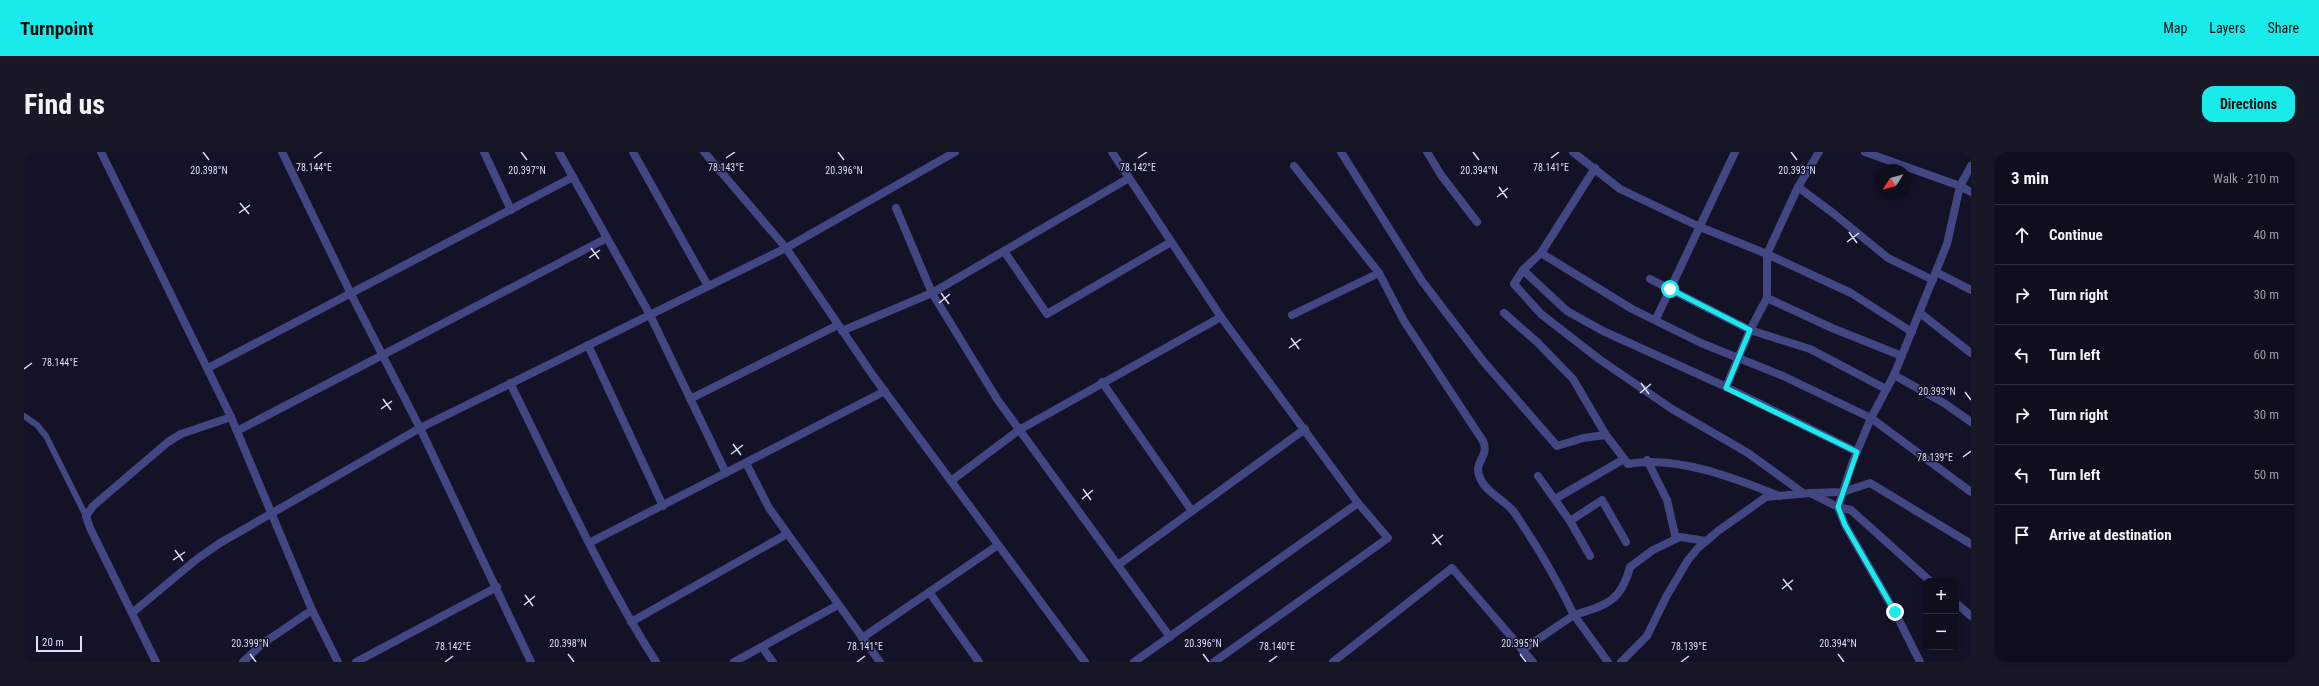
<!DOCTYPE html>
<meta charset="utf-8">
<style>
body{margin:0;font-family:"Roboto Condensed",sans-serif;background:#181726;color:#f1f3f6}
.controls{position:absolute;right:12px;bottom:12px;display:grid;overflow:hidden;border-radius:8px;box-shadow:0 2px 6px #0003}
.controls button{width:36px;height:36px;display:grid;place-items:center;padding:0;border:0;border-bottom:1px solid #2f2e3b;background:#0f0e1d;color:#f1f3f6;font:20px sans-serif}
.compass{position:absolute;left:1851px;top:12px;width:36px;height:36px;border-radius:50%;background:#0f0e1d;box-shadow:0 2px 6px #0003;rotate:234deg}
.scale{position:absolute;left:12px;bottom:10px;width:46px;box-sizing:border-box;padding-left:4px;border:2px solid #dcdcfc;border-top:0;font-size:11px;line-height:14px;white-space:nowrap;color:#dcdcfc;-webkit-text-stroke:3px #141227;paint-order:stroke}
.stop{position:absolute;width:12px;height:12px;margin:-9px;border:3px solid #19ebea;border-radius:50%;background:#fff}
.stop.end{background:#19ebea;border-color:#fff;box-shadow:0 1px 4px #0008}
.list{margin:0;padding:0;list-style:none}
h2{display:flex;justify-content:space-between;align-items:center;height:52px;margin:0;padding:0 16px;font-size:17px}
h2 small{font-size:13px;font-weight:400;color:#9b9ca4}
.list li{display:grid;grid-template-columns:26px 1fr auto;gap:12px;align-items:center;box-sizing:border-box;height:60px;padding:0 16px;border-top:1px solid #2f2e3b}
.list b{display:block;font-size:15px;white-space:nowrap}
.list em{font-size:13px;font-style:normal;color:#9b9ca4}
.icon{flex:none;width:22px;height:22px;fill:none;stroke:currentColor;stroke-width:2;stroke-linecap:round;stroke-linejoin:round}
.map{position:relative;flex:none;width:1947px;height:510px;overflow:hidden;border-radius:12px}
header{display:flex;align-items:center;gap:24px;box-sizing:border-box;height:56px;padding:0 20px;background:#19ebea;color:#111}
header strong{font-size:19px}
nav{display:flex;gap:22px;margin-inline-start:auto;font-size:14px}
.intro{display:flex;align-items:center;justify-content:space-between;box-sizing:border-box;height:96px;padding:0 24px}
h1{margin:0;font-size:28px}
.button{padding:10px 18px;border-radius:12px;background:#19ebea;color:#111;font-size:14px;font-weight:700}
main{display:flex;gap:24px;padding:0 24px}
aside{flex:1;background:#0f0e1d;border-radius:12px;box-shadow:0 2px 6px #0003}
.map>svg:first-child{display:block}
</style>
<header>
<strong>Turnpoint</strong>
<nav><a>Map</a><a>Layers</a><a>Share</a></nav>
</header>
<div class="intro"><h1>Find us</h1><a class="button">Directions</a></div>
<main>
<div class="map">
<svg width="1947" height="510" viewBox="0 0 1947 510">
<rect width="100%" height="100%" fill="#141227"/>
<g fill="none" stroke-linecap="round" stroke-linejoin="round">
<path stroke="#424682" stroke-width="6" d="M0 264 13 273 22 284 62 364"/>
<g stroke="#424682" stroke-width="8">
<path d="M77 0 207 265 288 458 314 510"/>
<path d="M460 0 487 58"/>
<path d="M535 0 626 163 702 321"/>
<path d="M609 0 684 134"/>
<path d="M680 0 762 96 850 225 1061 510"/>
<path d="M1088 0 1197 165 1334 351 1364 386 1190 510"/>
<path d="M1317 0 1398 129 1459 209 1533 294 1559 286 1582 283 1604 312C1652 303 1711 326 1755 344"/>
<path d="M1403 0 1417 23 1453 70"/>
<path d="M1549 0 1596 37 1676 75 1743 102 1827 141 1888 180"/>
<path d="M1841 0 1936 34 1947 40"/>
<path d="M1270 14 1355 121 1380 169 1459 289C1466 304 1450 309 1455 323 1460 340 1480 347 1490 360 1512 392 1533 428 1550 463L1498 498"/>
<path d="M1571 16 1517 101 1499 118 1490 132 1517 162 1575 207 1648 257 1724 301 1779 341"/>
<path d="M1774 35 1809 61 1864 106 1909 128"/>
<path d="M872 56 908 141 973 247 1146 485"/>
<path d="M980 99 1023 162 1147 90"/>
<path d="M1517 101 1608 157 1677 191 1759 224 1847 266 1947 340"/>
<path d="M1499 118 1543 159 1579 179 1698 233 1833 300"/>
<path d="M1912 120 1947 138"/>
<path d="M1626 127 1726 178 1786 197 1862 237"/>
<path d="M1743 146 1808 176 1878 204"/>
<path d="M1480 161 1513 190 1549 227 1582 283"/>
<path d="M1896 161 1947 201"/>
<path d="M1268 163 1355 121"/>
<path d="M1632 167 1711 0"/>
<path d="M818 179 908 141 1105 26"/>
<path d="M564 193 639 354"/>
<path d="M184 216 549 25"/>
<path d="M1870 223 1920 251 1947 270"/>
<path d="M1078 230 1168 359"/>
<path d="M486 231C533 325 576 422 632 510"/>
<path d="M1702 235 1726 178 1743 146V102L1774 35 1795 0"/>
<path d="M666 247 814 173"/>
<path d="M213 279 583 86"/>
<path d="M1623 308 1643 348 1652 387"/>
<path d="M722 311 745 356 856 510"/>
<path d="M1514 324 1546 369 1566 404"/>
<path d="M927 329 995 278 1197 165"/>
<path d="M1786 341 1819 340 1846 331 1947 392"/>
<path d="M1531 347 1600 307"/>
<path d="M1546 369 1578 348 1602 390"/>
<path d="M565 391 861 239"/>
<path d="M1094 413 1281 277"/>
<path d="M905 440 955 510"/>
<path d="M1932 451 1947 464"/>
<path d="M108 461 173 407 196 391 396 276 762 96 931 0"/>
<path d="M607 470 763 382"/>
<path d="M838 486 974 393"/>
<path d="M738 495 749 510"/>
<path d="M132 510 66 376 62 364 69 354 144 290 157 282 207 265"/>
<path d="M219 510 238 492 288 458"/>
<path d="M332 510 473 435"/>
<path d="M710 510 814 453"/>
<path d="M1110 510 1334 351"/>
<path d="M1309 510 1428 416 1509 510"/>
<path d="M1584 510 1550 463C1582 453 1597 450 1606 415L1629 398 1656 385 1682 389"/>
<path d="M1597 510 1623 484 1642 445 1664 408 1674 396 1694 379 1742 345 1786 341 1814 355 1827 358 1906 429"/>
<path d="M1896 510 1871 460 1821 373 1814 355 1829 309 1847 266 1870 223 1923 92 1936 34 1947 14"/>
</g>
<path stroke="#424682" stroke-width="8" d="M258 0 327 142 396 276 507 510"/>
</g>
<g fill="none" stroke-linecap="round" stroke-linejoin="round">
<path stroke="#19ebea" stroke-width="5" d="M1646 137 1726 178 1702 236 1833 300 1814 355 1821 373 1871 460"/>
</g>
<path fill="none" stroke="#dcdcfc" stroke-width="1.5" d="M179 0 185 8M497 0 503 8M814 0 820 8M1449 0 1455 8M1767 0 1773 8M290 6 298 0M702 6 711 0M1114 6 1123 0M1527 6 1535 0M1475 35 1483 46M1473 45 1484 36M216 51 225 62M215 61 226 53M1825 80 1833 91M1823 90 1835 81M567 96 575 107M565 106 576 98M917 141 925 152M915 151 926 142M1267 186 1275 197M1265 196 1277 187M0 217 8 211M1617 231 1625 242M1941 240 1947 248M1616 241 1627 232M359 247 367 258M357 257 368 249M709 292 717 303M707 302 719 293M1939 305 1947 299M1059 337 1067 348M1058 347 1069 338M1409 382 1417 393M1408 392 1419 383M151 398 159 409M149 408 161 400M1759 427 1768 438M1758 437 1769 428M501 443 509 454M500 453 511 444M226 502 232 510M544 502 550 510M1179 502 1185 510M1496 502 1502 510M1814 502 1820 510M421 510 429 504M833 510 841 504M1245 510 1253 504M1657 510 1665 504"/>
<g font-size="10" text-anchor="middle" fill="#dcdcfc" stroke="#141227" stroke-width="3" stroke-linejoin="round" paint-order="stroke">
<text x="1114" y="19">78.142°E</text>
<text x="290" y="19">78.144°E</text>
<text x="702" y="19">78.143°E</text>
<text x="1527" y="19">78.141°E</text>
<text x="185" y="22">20.398°N</text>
<text x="503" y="22">20.397°N</text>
<text x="820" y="22">20.396°N</text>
<text x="1455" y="22">20.394°N</text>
<text x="1773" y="22">20.393°N</text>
<text x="36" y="214">78.144°E</text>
<text x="1913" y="243">20.393°N</text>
<text x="1911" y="309">78.139°E</text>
<text x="226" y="495">20.399°N</text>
<text x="544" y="495">20.398°N</text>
<text x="1179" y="495">20.396°N</text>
<text x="1496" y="495">20.395°N</text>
<text x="1814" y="495">20.394°N</text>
<text x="429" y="498">78.142°E</text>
<text x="841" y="498">78.141°E</text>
<text x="1253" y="498">78.140°E</text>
<text x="1665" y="498">78.139°E</text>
</g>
</svg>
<div class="controls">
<button>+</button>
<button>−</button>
</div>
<svg class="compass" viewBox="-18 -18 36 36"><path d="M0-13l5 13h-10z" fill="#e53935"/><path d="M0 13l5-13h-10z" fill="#9b9ca4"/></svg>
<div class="scale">20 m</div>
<div class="stop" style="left:1646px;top:137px"></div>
<div class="stop end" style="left:1871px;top:460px"></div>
</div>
<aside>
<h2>3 min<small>Walk · 210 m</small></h2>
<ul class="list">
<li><svg class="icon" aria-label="ahead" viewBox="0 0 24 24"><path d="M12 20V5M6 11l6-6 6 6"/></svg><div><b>Continue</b></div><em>40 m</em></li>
<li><svg class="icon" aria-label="right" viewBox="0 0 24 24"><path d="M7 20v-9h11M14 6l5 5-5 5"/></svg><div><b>Turn right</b></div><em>30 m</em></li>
<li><svg class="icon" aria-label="left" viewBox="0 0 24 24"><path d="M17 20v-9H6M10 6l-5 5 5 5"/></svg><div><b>Turn left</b></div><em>60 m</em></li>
<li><svg class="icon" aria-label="right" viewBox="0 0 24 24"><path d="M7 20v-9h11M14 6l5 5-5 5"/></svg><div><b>Turn right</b></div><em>30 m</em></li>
<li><svg class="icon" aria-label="left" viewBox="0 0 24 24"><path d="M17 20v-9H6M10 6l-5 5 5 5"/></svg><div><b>Turn left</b></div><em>50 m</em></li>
<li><svg class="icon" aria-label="arrive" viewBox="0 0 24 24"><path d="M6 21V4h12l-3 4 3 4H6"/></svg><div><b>Arrive at destination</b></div></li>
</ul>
</aside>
</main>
